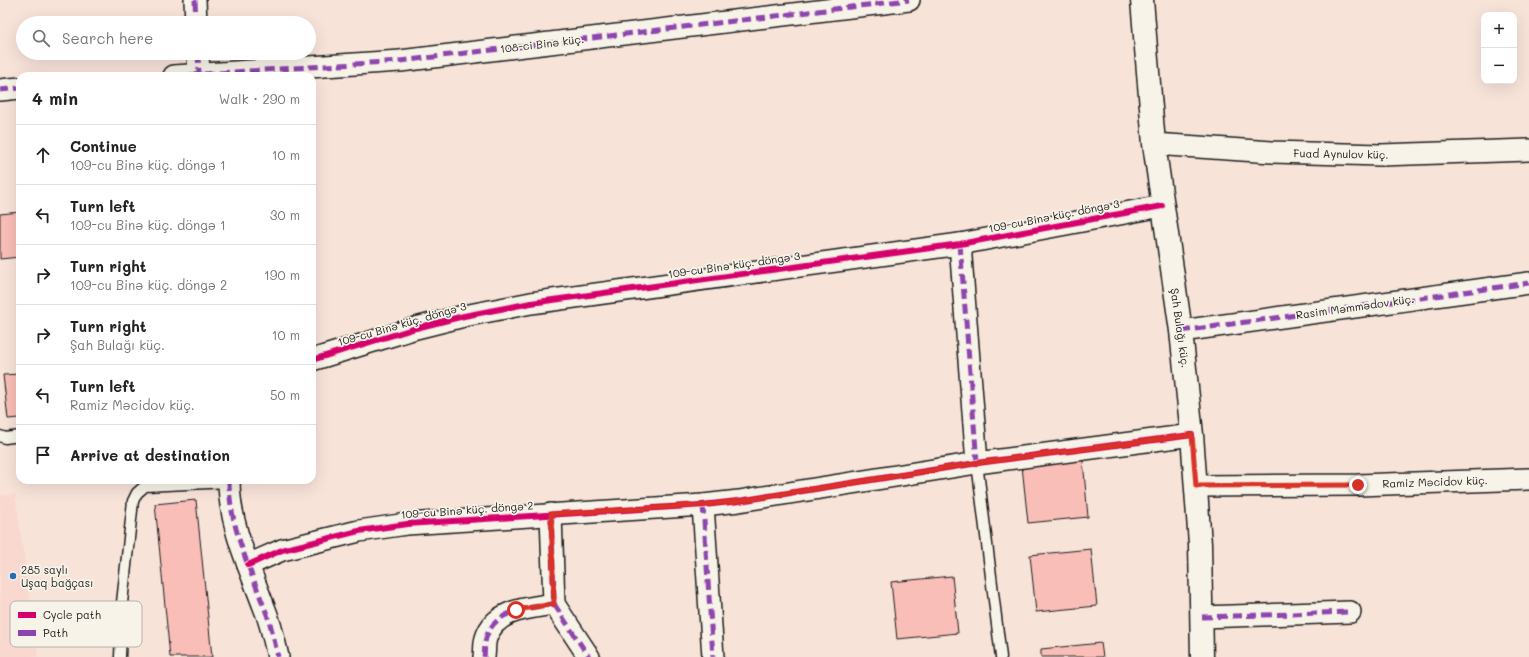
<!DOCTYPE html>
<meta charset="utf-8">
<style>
body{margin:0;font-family:Mali,sans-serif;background:#f2f2f2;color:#222}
.controls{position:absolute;right:12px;top:12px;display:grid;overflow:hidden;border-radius:8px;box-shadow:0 4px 16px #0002}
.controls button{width:36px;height:36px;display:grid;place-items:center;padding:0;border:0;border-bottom:1px solid #e0e0e0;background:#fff;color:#222;font:20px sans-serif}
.stop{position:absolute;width:12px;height:12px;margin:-9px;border:3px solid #d93025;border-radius:50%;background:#fff}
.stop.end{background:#d93025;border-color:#fff;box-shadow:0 1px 4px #0008}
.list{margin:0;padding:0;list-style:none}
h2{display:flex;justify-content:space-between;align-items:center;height:52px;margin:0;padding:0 16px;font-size:17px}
h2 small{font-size:13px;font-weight:400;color:#767676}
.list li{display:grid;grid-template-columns:26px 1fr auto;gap:12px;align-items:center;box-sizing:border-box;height:60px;padding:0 16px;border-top:1px solid #e0e0e0}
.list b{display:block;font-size:15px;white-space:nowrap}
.list p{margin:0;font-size:13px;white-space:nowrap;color:#767676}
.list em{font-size:13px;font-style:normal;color:#767676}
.icon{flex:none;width:22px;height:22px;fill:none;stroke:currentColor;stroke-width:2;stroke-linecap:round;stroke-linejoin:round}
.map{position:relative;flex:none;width:1529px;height:657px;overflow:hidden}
.search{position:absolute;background:#fff;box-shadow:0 4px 16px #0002;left:16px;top:16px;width:300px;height:44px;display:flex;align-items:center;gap:10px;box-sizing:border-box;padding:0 14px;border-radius:22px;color:#767676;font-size:15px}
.panel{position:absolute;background:#fff;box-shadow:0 4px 16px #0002;left:16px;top:72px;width:300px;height:412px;border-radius:12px}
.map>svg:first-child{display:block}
</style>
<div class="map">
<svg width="1529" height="657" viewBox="0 0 1529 657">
<rect width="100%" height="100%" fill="#f8e3d9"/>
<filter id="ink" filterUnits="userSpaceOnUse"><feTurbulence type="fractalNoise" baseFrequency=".025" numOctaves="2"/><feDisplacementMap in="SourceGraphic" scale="8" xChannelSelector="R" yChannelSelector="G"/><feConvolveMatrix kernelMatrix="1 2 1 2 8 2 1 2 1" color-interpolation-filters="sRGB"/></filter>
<g filter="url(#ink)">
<path fill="#f8d8cf" d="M15 494 38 657H0V496Z"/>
<g fill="#f9beb7" stroke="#1c1c1c">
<path d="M20 212V257L0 259V214Z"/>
<path d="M20 374V418L8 419 3 375Z"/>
<path d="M1083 460 1088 517 1028 523 1022 466Z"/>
<path d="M196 500 212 657H170L155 504Z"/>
<path d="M1091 549 1097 606 1036 612 1030 555Z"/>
<path d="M952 576 958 633 897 639 891 582Z"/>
<path d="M1101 643 1103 657H1041V649Z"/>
</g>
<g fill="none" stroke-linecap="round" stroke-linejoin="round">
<defs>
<g id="lane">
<path d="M0 436 5 438 20 436"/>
<path d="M977 463 1001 657"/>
<path d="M120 657 122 603 133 501 137 493 145 486 229 482"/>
</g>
<g id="street">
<path d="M195 0 196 23"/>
<path d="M198 53 199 74"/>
<path d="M174 76 400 61 909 0"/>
<path d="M0 90 20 88"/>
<path d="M1154 144 1272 152 1381 155 1529 150"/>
<path d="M960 244 977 463"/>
<path d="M1181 331 1529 283"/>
<path d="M312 360 416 328 464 316 531 303 960 244 1162 206"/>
<path d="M229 480C229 525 249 566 264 607 271 623 274 640 278 657"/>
<path d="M1196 486 1358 485 1529 479"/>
<path d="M703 505 713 657"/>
<path d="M248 565 282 550 359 531 407 524 703 505 739 501 977 463 1192 435"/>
<path d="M554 604 589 657"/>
<path d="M1202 617 1350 612"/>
<path d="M484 657C485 651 484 644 486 638 495 609 529 608 554 604L551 514"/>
</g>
<path id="secondary" d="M1142 0 1154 144 1181 331 1192 435 1200 544 1202 657"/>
</defs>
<use href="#lane" stroke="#1c1c1c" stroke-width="13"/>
<use href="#street" stroke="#1c1c1c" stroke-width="24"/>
<use href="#secondary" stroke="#1c1c1c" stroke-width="25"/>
<use href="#lane" stroke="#f7f3e8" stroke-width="10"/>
<use href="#street" stroke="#f7f3e8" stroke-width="21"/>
<use href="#secondary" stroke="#f7f3e8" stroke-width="22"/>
<g stroke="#8e44ad" stroke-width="5" stroke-dasharray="10 5" stroke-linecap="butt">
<path d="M195 0 196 23"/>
<path d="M198 53 199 74"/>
<path d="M174 76 400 61 909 0"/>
<path d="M0 90 20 88"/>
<path d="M960 244 977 463"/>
<path d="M1181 331 1529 283"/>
<path d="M229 480C229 525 249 566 264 607 271 623 274 640 278 657"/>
<path d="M703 505 713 657"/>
<path d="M554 604 589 657"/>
<path d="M1202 617 1350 612"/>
<path d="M484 657C485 651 484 644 486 638 495 609 529 608 554 604L551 514"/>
</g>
<defs>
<g id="cycleway">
<path d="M312 360 416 328 464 316 531 303 960 244 1162 206"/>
<path d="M248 565 282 550 359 531 407 524 703 505 739 501 977 463 1192 435"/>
</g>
</defs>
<use href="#cycleway" stroke="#f7f3e8" stroke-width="8"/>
<use href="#cycleway" stroke="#d6006c" stroke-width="6"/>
</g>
</g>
<g fill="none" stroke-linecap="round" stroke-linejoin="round" filter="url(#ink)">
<path stroke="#d93025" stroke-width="5" d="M516 610 554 604 551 514 703 505 739 501 977 463 1192 435 1196 486 1358 485"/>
</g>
<circle fill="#1f6fb2" stroke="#f7f3e8" stroke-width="1.5" cx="13" cy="576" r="4"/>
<g text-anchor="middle" stroke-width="3.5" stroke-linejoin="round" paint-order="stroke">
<g font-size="11" fill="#1c1c1c" stroke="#f7f3e8">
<text transform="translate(542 44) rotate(-7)" y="4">108-ci Binə küç.</text>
<text transform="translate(1341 154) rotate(1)" y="4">Fuad Aynulov küç.</text>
<text transform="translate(1054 216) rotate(-11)" y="4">109-cu Binə küç. döngə 3</text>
<text transform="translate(734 265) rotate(-8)" y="4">109-cu Binə küç. döngə 3</text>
<text transform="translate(1355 307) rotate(-8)" y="4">Rasim Məmmədov küç.</text>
<text transform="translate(402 324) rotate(-16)" y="4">109-cu Binə küç. döngə 3</text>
<text transform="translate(1180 328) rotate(82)" y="4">Şah Bulağı küç.</text>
<text transform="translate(1435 482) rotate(-2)" y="4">Ramiz Məcidov küç.</text>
<text transform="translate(467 510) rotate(-4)" y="4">109-cu Binə küç. döngə 2</text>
</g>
<g font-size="11" fill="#1c1c1c" stroke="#f7f3e8" text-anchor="start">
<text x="21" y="574">285 saylı<tspan x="21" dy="13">Uşaq bağçası</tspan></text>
</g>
</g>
<rect x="10" y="601" width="132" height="46" rx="6" fill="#f7f3e8" stroke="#b5b2ab" stroke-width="1"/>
<rect x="18" y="612" width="18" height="6" fill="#d6006c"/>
<rect x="18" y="630" width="18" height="6" fill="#8e44ad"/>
<g font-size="11" fill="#1c1c1c">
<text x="43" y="619">Cycle path</text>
<text x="43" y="637">Path</text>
</g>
</svg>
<div class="controls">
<button>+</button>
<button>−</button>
</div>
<div class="stop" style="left:516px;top:610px"></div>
<div class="stop end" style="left:1358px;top:485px"></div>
<div class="search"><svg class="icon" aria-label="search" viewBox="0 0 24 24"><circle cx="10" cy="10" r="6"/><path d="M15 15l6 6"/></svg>Search here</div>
<section class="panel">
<h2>4 min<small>Walk · 290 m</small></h2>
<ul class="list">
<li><svg class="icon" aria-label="ahead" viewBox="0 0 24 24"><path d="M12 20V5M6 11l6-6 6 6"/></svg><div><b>Continue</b><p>109-cu Binə küç. döngə 1</p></div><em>10 m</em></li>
<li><svg class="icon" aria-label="left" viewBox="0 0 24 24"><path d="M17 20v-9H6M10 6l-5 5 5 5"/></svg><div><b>Turn left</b><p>109-cu Binə küç. döngə 1</p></div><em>30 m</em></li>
<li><svg class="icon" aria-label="right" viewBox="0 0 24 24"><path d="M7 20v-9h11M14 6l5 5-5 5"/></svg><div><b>Turn right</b><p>109-cu Binə küç. döngə 2</p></div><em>190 m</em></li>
<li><svg class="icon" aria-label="right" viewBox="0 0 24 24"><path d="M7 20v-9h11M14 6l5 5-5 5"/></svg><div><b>Turn right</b><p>Şah Bulağı küç.</p></div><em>10 m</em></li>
<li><svg class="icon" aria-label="left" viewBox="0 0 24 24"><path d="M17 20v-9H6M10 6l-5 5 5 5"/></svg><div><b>Turn left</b><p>Ramiz Məcidov küç.</p></div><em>50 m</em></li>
<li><svg class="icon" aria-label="arrive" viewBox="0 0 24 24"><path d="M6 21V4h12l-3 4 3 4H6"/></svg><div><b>Arrive at destination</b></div></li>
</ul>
</section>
</div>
